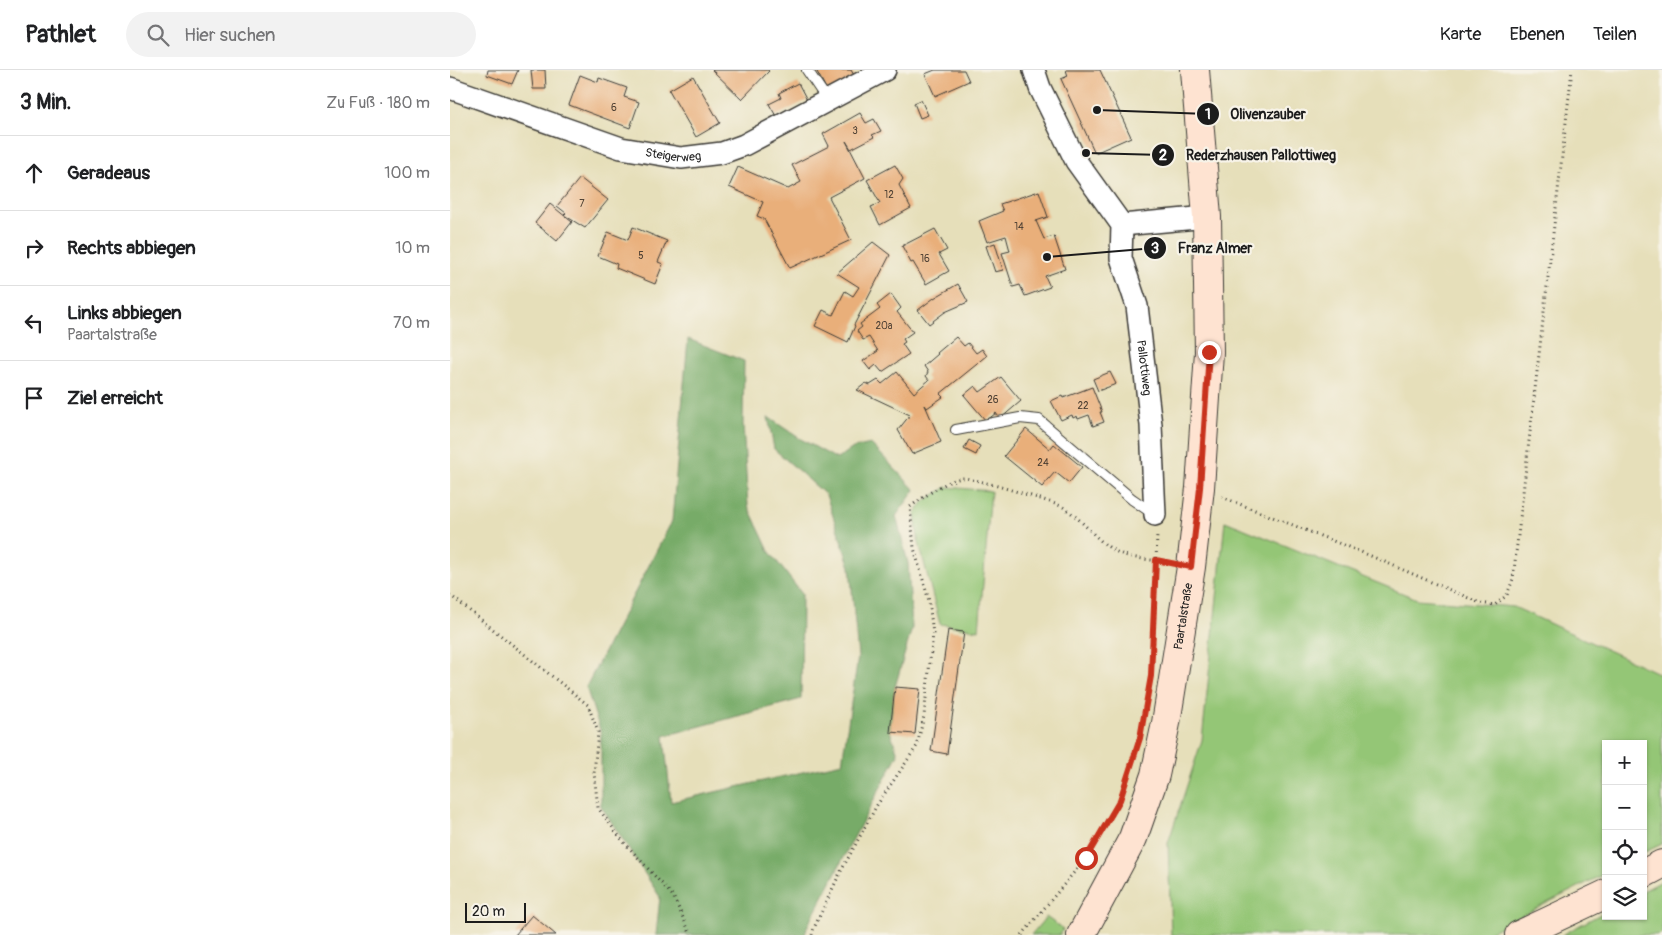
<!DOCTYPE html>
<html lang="de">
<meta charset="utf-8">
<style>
body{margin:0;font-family:Pangolin,sans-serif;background:#f2f2f2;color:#202124}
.controls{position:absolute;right:15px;bottom:15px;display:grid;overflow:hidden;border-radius:0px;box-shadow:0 1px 4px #0004}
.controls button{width:45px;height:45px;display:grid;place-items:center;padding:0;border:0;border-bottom:1px solid #e0e0e0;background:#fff;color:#202124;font:25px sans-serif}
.scale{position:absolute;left:15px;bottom:12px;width:61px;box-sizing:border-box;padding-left:5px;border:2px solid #1c1c1c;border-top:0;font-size:14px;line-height:18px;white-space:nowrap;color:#1c1c1c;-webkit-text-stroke:4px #f7f3e8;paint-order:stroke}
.stop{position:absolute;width:15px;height:15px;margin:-11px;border:4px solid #c8321e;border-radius:50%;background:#fff}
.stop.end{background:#c8321e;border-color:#fff;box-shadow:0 1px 5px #0008}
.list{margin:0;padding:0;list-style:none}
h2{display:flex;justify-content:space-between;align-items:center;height:65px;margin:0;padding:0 20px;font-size:21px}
h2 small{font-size:16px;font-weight:400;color:#757577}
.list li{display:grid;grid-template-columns:32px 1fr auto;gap:15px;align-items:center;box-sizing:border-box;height:75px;padding:0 20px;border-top:1px solid #e0e0e0}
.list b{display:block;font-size:19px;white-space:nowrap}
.list p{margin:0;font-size:16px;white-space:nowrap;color:#757577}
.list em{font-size:16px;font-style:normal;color:#757577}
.icon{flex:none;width:28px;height:28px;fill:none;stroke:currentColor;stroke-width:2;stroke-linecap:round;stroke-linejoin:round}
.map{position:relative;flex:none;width:1212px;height:865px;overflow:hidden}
header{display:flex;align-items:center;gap:30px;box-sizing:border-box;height:70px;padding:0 25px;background:#fff;border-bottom:1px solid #e0e0e0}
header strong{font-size:24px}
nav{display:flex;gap:28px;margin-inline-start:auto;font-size:18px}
.search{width:350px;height:45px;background:#f2f2f2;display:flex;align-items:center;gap:12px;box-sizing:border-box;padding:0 18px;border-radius:28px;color:#757577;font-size:19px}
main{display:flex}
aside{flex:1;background:#fff}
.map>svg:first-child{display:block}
</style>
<header>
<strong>Pathlet</strong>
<div class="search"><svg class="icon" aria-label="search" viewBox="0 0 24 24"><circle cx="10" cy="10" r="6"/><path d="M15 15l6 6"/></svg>Hier suchen</div>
<nav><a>Karte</a><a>Ebenen</a><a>Teilen</a></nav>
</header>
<main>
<aside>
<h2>3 Min.<small>Zu Fuß · 180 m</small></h2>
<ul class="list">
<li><svg class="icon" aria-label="ahead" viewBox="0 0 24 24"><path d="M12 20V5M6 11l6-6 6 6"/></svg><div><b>Geradeaus</b></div><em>100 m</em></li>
<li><svg class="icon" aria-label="right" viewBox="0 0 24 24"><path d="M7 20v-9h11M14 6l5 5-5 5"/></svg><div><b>Rechts abbiegen</b></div><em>10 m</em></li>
<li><svg class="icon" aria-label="left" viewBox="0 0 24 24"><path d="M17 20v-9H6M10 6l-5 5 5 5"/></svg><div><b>Links abbiegen</b><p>Paartalstraße</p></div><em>70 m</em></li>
<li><svg class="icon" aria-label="arrive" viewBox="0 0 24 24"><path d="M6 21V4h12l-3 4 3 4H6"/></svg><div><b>Ziel erreicht</b></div></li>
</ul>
</aside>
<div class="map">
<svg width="1212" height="865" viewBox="0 0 1212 865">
<rect width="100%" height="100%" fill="#f7f3e8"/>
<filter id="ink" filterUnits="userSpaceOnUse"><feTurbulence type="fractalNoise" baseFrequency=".02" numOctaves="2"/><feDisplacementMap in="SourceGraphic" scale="10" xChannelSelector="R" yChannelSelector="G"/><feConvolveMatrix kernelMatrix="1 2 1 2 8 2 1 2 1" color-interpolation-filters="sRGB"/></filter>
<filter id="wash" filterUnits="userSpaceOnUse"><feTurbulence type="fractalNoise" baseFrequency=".0096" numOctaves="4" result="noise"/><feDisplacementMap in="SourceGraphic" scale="20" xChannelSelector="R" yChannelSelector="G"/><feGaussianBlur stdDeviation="1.12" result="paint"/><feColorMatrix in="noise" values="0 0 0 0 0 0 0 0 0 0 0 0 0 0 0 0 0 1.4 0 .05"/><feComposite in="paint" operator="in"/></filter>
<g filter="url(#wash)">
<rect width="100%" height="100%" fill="#e6dfba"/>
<g fill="#94c676" stroke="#587149">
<path d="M497 417 541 421 529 560 490 554 468 469 465 444 474 431Z"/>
<path d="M775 451 967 529 1064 537 1212 605V774L1193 783V674H1156V803L1042 861 1031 865H721L718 773 752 670Z"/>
<path d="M1212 811V863L1208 865H1112L1156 841V846H1193V821Z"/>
<path d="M596 847 613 859 610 865H581Z"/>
</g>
<path fill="#77ab67" stroke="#4a6442" d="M238 269 294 291 293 354 298 436 319 481 352 524 351 629 214 666 221 732 392 693 408 587 400 497 376 425 324 379 318 347 349 368 387 389 403 378 421 374 465 420 446 446 458 493 462 558 445 617 440 661 448 684 357 857 355 865H206L210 827 151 736V663L136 617 222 451Z"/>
<g id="blocks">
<g fill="#e9af7a">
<path d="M38 0H68L62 14 37 5Z"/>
<path d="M81 0H95L96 19H83Z"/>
<path d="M262 0H318L319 1 292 29Z"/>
<path d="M366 0H401L405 7 378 22Z"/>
<path d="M485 0H514L519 11 485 26 475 4Z"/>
<path d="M616 0H650L681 67 645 83 611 9 618 6Z"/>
<path d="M130 5 148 12 149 8 177 18 174 27 189 32 180 58 119 35Z"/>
<path d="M243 6 270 53 246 67 219 20Z"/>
<path d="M348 13 357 30 326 46 319 34 331 28 329 23Z"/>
<path d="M471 30 478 45 470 48 464 33Z"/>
<path d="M410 43 416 53 424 49 431 61 422 65 424 67 401 79 396 71 415 108 379 127 401 170 340 198 314 149 307 146 313 132 279 117 288 97 338 119 351 112 342 95 379 76 373 64Z"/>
<path d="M445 95 453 109 449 115 461 138 430 155 421 137 430 133 417 110Z"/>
<path d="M130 108 158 130 135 158 114 145 116 143 107 136Z"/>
<path d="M589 121 598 147 586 151 594 169 604 166 615 199 595 206 600 217 575 226 570 215 563 217 552 183 560 181 556 166 537 172 529 151 553 141 550 134Z"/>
<path d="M100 134 122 152 107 171 85 153Z"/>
<path d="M183 157 217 171 208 192 213 194 205 214 166 198 167 194 148 186 158 162 178 170Z"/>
<path d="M485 159 497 180 489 184 499 201 476 214 463 192 461 193 452 176Z"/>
<path d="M423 172 440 185 404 255 405 256 398 272 365 256 373 240 383 245 395 221 403 226 409 217 387 203Z"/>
<path d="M545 173 553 200 545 202 536 176Z"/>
<path d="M508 214 518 232 495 242 479 254 468 240 484 228Z"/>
<path d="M441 224 451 238 447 242 463 262 453 269 455 272 452 274 459 284 432 302 426 295 420 300 413 291 428 281 419 267 413 270 407 261 412 257 410 254 430 239 427 235Z"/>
<path d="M506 267 514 276 518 273 526 283 532 279 537 286 490 324 493 327 477 338 475 335 491 372 462 384 448 360 460 345 407 320 416 313 420 315 428 310 432 314 447 302 464 323 479 310 476 306 478 302 474 296 488 284 487 283Z"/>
<path d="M660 302 666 314 648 321 643 309Z"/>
<path d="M551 307 571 331 550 349 546 343 536 351 514 325 525 316 530 322Z"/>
<path d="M642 317 652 342H650L654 352 643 356 639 345 628 349 627 346 623 348 622 345 611 350 601 331 612 326 613 328Z"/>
<path d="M576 359 600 379 604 374 632 397 619 413 605 402 592 417 554 386Z"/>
<path d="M519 370 530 376 526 385 514 379Z"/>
<path d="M498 560 514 562 497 684 481 681Z"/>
<path d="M445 617 470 619 465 664 440 662Z"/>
<path d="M82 845 106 865H65Z"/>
</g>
</g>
</g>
<g filter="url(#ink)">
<use href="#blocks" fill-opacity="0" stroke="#3a3934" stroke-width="1"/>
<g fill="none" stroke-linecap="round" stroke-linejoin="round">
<defs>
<g id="service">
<path d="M357 0 378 31"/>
<path d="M506 360 570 348 589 350 682 429 704 444"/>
</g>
<g id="minor">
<path id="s1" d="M584 0 590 18 626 91 672 155 671 188 687 236 701 355 705 445"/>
<path id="s2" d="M0 18 171 78 231 88 272 83 294 75 435 0"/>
<path d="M672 155 757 147"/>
</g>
<g id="secondary">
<path d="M1193 804 1212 794"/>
<path id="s3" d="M631 865 683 768 705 705 716 653 741 497 750 418 759 282 757 147 745 0"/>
<path d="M1069 865 1156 824"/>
</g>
</defs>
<use href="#service" stroke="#3a3934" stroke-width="12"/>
<use href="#minor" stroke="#3a3934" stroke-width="24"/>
<use href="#secondary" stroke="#3a3934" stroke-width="30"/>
<g stroke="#3a3934" stroke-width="3" stroke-dasharray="1 4" stroke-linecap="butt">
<path d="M772 427 921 486 1030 533 1045 535 1057 525 1063 509 1122 0"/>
<path d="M0 525 138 635 148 662 144 703 148 738 172 770 223 826 241 865"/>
<path d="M703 573 707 465"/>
<path d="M362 865 364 858 390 803 427 735 467 676 474 646 483 564 479 531 464 478 460 437C472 428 499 408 514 408 524 408 603 432 613 437 634 450 647 473 669 483 683 489 703 490 718 492"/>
<path d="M572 865 636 788 669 733"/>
</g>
<use href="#service" stroke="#fff" stroke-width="10"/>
<use href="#minor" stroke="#fff" stroke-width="21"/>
<use href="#secondary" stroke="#fee3d1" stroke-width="28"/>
</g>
</g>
<g fill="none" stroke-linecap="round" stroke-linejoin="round" filter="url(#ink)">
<path stroke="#c8321e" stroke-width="6" d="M636 788 670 730 690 668 701 606 706 490 741 497 750 418 759 282"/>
</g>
<g text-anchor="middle" stroke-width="4.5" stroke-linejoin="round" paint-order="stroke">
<g font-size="10" fill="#4f4134">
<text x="164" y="41">6</text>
<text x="405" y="64">3</text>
<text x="439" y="128">12</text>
<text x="132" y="137">7</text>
<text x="569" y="160">14</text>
<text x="191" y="189">5</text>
<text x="475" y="192">16</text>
<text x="434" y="259">20a</text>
<text x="543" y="333">26</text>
<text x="633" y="339">22</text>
<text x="593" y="396">24</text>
</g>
<g font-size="12" fill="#1c1c1c" stroke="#f7f3e8">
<text dy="4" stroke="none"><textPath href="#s2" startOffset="234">Steigerweg</textPath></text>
<text dy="4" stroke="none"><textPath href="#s1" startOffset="325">Pallottiweg</textPath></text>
<text dy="4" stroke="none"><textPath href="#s3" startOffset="338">Paartalstraße</textPath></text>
</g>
</g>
<path fill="none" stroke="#1c1c1c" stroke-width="2" d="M647 40L758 44M636 83L713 85M597 187L705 178"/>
<g fill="#1c1c1c" stroke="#f7f3e8" stroke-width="2">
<circle cx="647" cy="40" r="5"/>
<circle cx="636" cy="83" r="5"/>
<circle cx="597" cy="187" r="5"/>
<circle cx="758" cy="44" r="12"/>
<circle cx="713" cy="85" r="12"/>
<circle cx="705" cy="178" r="12"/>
</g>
<g font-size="15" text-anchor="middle" font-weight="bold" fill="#fff">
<text x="758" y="49">1</text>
<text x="713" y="90">2</text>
<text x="705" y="183">3</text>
</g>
<g font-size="14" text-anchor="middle" font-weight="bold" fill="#1c1c1c" stroke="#f7f3e8" stroke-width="4.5" stroke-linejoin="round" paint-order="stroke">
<text x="818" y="49">Olivenzauber</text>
<text x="811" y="90">Rederzhausen Pallottiweg</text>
<text x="765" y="183">Franz Almer</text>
</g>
</svg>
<div class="controls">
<button>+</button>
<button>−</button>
<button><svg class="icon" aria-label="locate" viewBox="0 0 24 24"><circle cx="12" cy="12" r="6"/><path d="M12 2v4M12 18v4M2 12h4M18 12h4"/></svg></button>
<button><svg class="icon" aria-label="layers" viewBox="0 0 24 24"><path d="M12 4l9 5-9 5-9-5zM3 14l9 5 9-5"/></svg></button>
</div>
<div class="scale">20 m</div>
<div class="stop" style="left:636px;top:788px"></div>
<div class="stop end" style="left:759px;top:282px"></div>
</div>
</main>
